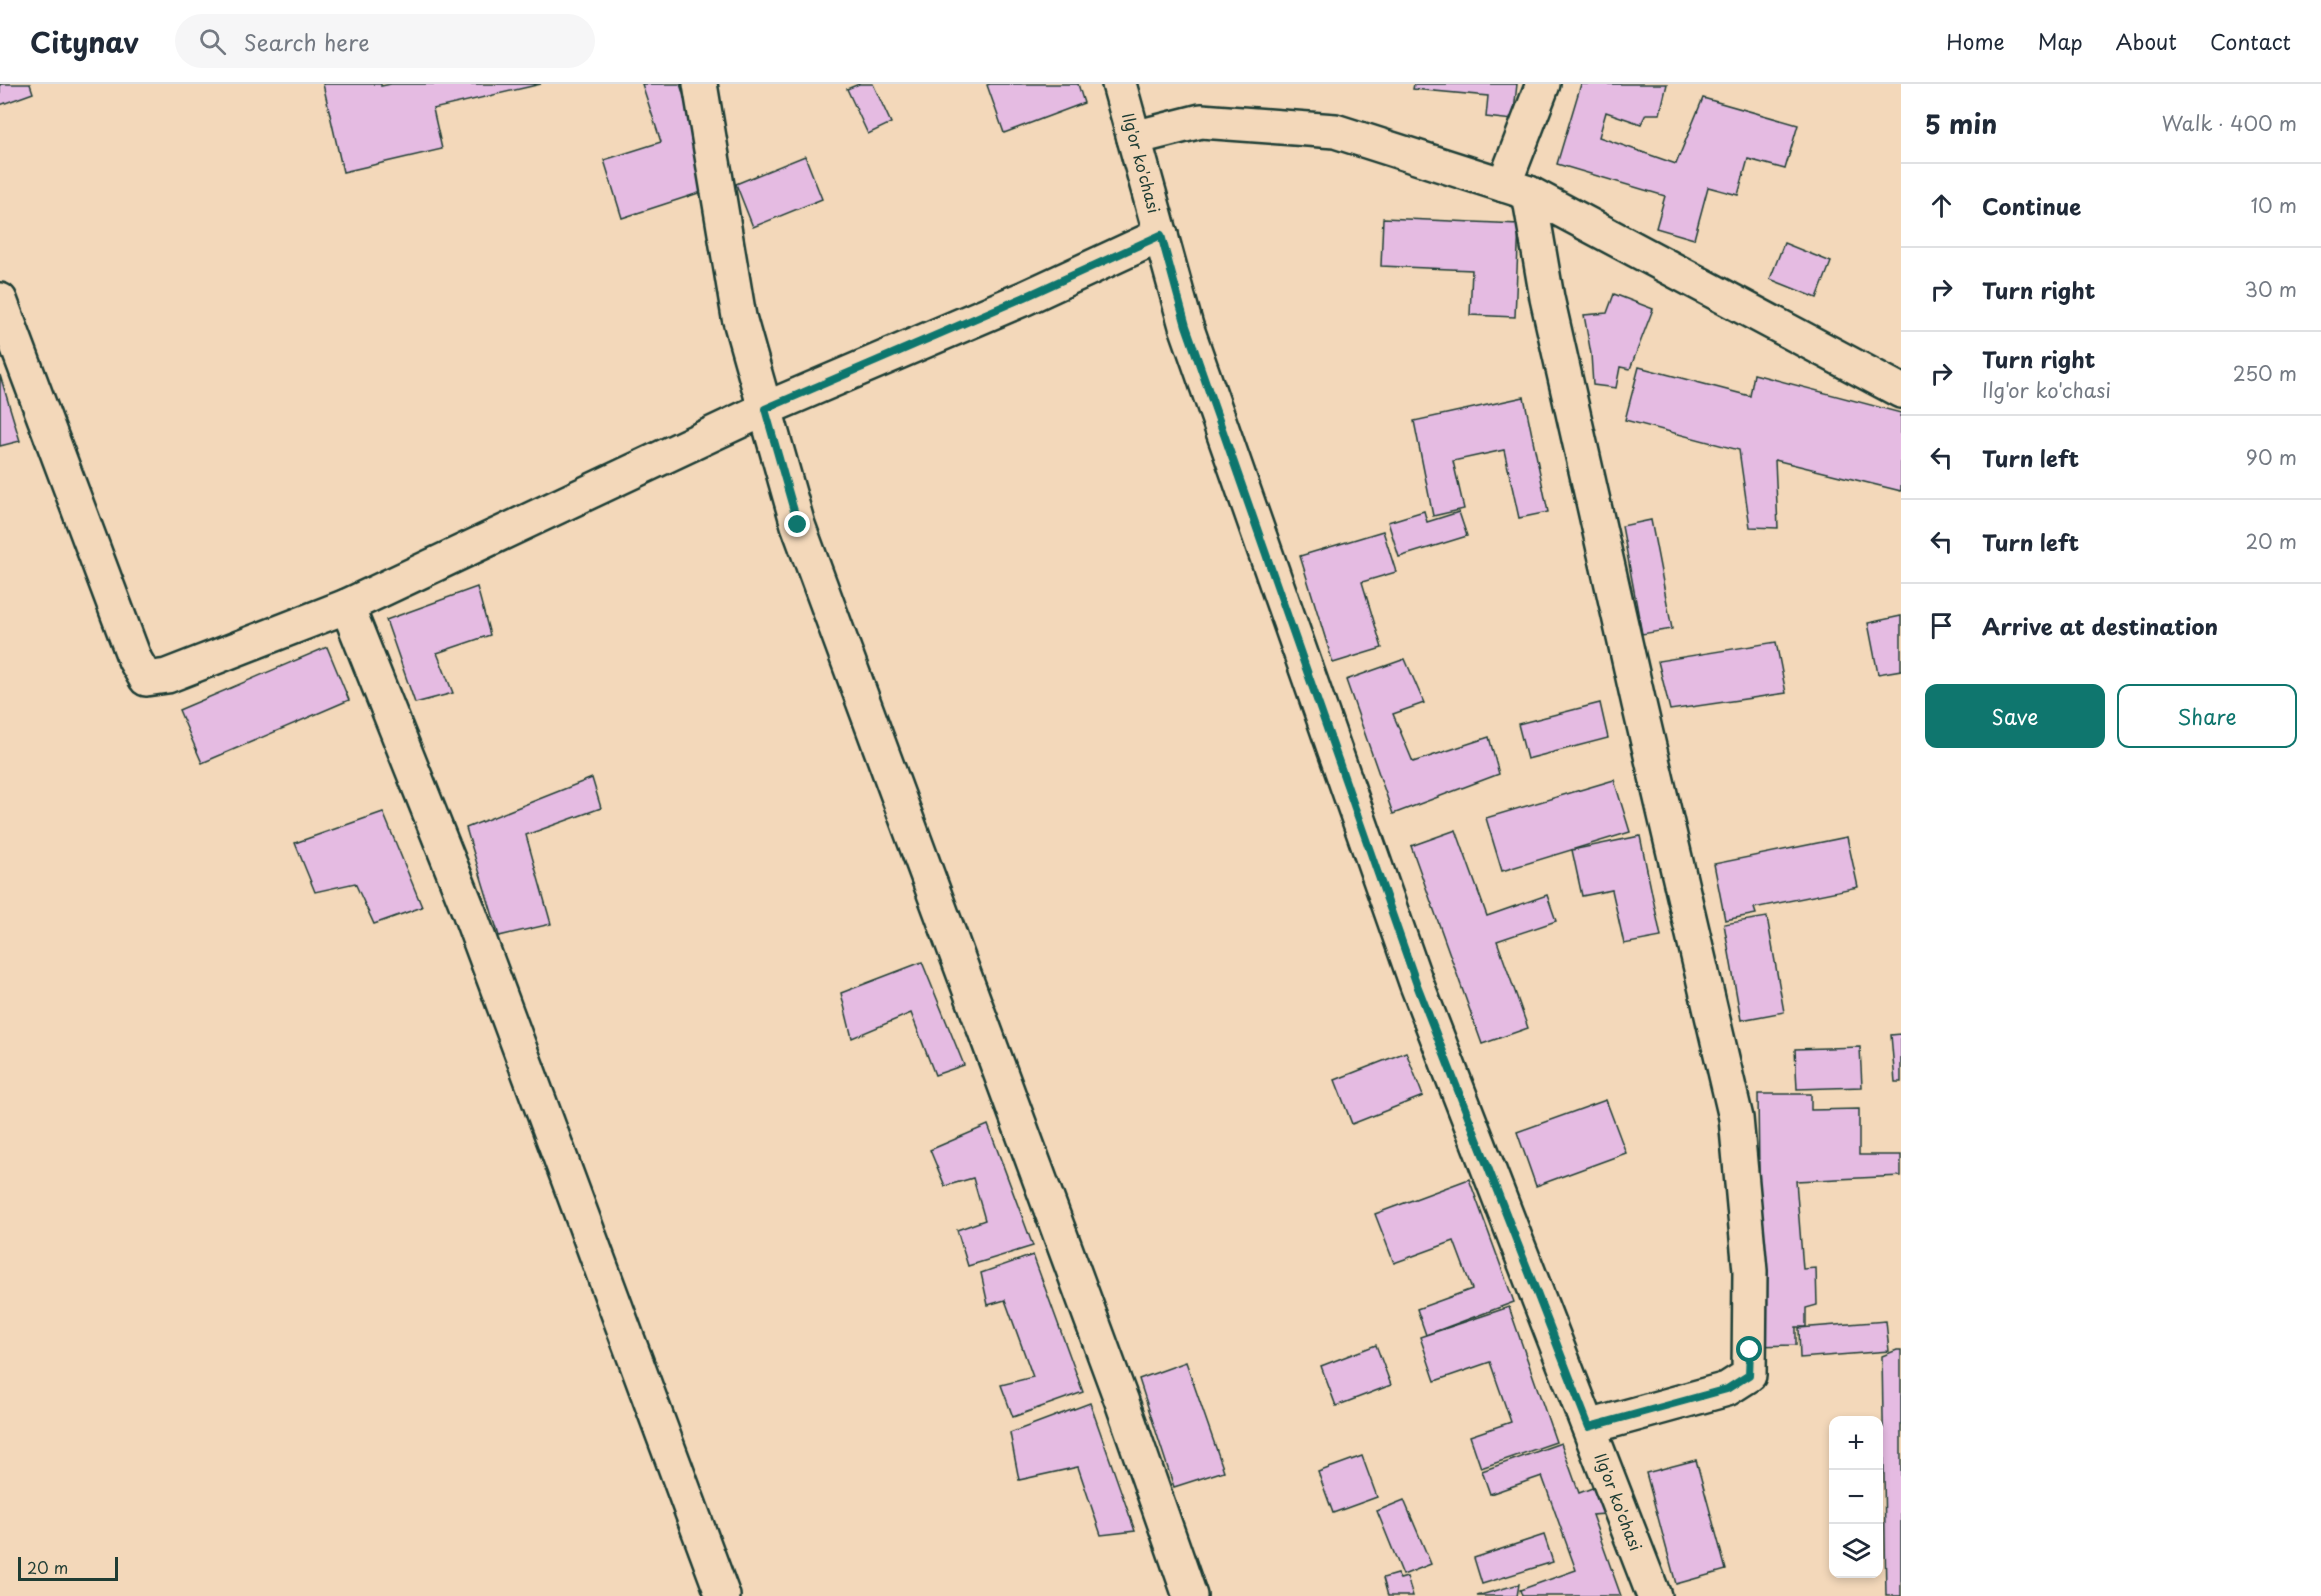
<!DOCTYPE html>
<meta charset="utf-8">
<style>
body{margin:0;font-family:"Playpen Sans",sans-serif;background:#f6f6f7;color:#1f2937}
.controls{position:absolute;right:18px;bottom:18px;display:grid;overflow:hidden;border-radius:12px;box-shadow:0 3px 9px #0003}
.controls button{width:54px;height:54px;display:grid;place-items:center;padding:0;border:0;border-bottom:2px solid #e0e1e3;background:#fff;color:#1f2937;font:30px sans-serif}
.scale{position:absolute;left:18px;bottom:15px;width:100px;box-sizing:border-box;padding-left:6px;border:3px solid #1f3d34;border-top:0;font-size:16px;line-height:21px;white-space:nowrap;color:#1f3d34;-webkit-text-stroke:4px #f3d8ba;paint-order:stroke}
.stop{position:absolute;width:18px;height:18px;margin:-14px;border:4px solid #0f766e;border-radius:50%;background:#fff}
.stop.end{background:#0f766e;border-color:#fff;box-shadow:0 2px 6px #0008}
.list{margin:0;padding:0;list-style:none}
h2{display:flex;justify-content:space-between;align-items:center;height:78px;margin:0;padding:0 24px;font-size:26px}
h2 small{font-size:20px;font-weight:400;color:#747a83}
.list li{display:grid;grid-template-columns:39px 1fr auto;gap:18px;align-items:center;box-sizing:border-box;height:84px;padding:0 24px;border-top:2px solid #e0e1e3}
.list b{display:block;font-size:22px;white-space:nowrap}
.list p{margin:0;font-size:20px;white-space:nowrap;color:#747a83}
.list em{font-size:20px;font-style:normal;color:#747a83}
.actions{display:flex;gap:12px;padding:18px 24px}
.actions a{flex:1;padding:14px 0;border:2px solid #0f766e;border-radius:12px;text-align:center;font-size:21px;color:#0f766e}
.actions .main{background:#0f766e;color:#fff}
.icon{flex:none;width:33px;height:33px;fill:none;stroke:currentColor;stroke-width:2;stroke-linecap:round;stroke-linejoin:round}
.map{position:relative;flex:none;width:1901px;height:1512px;overflow:hidden}
header{display:flex;align-items:center;gap:36px;box-sizing:border-box;height:84px;padding:0 30px;background:#fff;border-bottom:2px solid #e0e1e3}
header strong{font-size:28px}
nav{display:flex;gap:33px;margin-inline-start:auto;font-size:21px}
.search{width:420px;height:54px;background:#f6f6f7;display:flex;align-items:center;gap:15px;box-sizing:border-box;padding:0 21px;border-radius:33px;color:#747a83;font-size:22px}
main{display:flex}
aside{flex:1;background:#fff}
.map>svg:first-child{display:block}
</style>
<header>
<strong>Citynav</strong>
<div class="search"><svg class="icon" aria-label="search" viewBox="0 0 24 24"><circle cx="10" cy="10" r="6"/><path d="M15 15l6 6"/></svg>Search here</div>
<nav><a>Home</a><a>Map</a><a>About</a><a>Contact</a></nav>
</header>
<main>
<div class="map">
<svg width="1901" height="1512" viewBox="0 0 1901 1512">
<rect width="100%" height="100%" fill="#f3d8ba"/>
<filter id="ink" filterUnits="userSpaceOnUse"><feTurbulence type="fractalNoise" baseFrequency=".0167" numOctaves="2"/><feDisplacementMap in="SourceGraphic" scale="12" xChannelSelector="R" yChannelSelector="G"/><feConvolveMatrix kernelMatrix="1 2 1 2 8 2 1 2 1" color-interpolation-filters="sRGB"/></filter>
<g filter="url(#ink)">
<g fill="#e5bbe2" stroke="#1f3d34" stroke-width="1.5">
<path d="M0 0H30L33 9 0 21Z"/>
<path d="M323 0H381V2L391 0H541L433 25 442 65 343 88Z"/>
<path d="M642 0H680L714 104 622 134 604 76 661 58Z"/>
<path d="M859 0H873L891 39 868 50 847 5Z"/>
<path d="M990 0H1078L1084 19 1004 49 987 1Z"/>
<path d="M1414 0H1517L1513 36 1486 33 1488 12 1413 5Z"/>
<path d="M1581 0H1667L1660 30H1646L1641 40 1606 28 1599 53 1676 80 1703 14 1798 41 1785 85 1748 75 1738 111 1708 103 1694 155 1656 144 1665 112 1557 80Z"/>
<path d="M805 72 822 115 753 143 736 100Z"/>
<path d="M1383 134 1519 140 1515 233 1470 231 1472 186 1381 182Z"/>
<path d="M1784 159 1831 178 1817 214 1770 195Z"/>
<path d="M1614 210 1653 225 1630 285 1620 283 1616 304 1593 301 1591 270 1584 231 1607 229Z"/>
<path d="M1639 283 1750 312 1754 290 1901 329V407L1775 376 1778 444 1750 443 1739 366 1625 336Z"/>
<path d="M0 291 20 357 0 362Z"/>
<path d="M1524 313 1548 428 1519 434 1504 366 1453 377 1464 425 1433 432 1414 337Z"/>
<path d="M1424 427 1427 438 1459 428 1467 452 1399 473 1388 438Z"/>
<path d="M1651 436 1672 545 1642 550 1622 442Z"/>
<path d="M1383 447 1396 488 1362 498 1382 564 1333 579 1300 472Z"/>
<path d="M477 503 490 551 437 569 453 609 415 619 386 536Z"/>
<path d="M1901 532V586L1878 590 1868 539Z"/>
<path d="M1776 558 1786 609 1670 626 1658 577Z"/>
<path d="M327 563 349 616 202 679 179 626Z"/>
<path d="M1405 575 1424 619 1393 630 1413 678 1489 653 1499 690 1393 730 1346 596Z"/>
<path d="M1600 619 1608 654 1527 675 1518 640Z"/>
<path d="M592 694 601 724 526 751 551 840 499 852 466 744Z"/>
<path d="M1614 696 1630 748 1502 787 1486 734Z"/>
<path d="M383 728 422 823 374 840 355 799 315 808 295 759Z"/>
<path d="M1456 746 1487 832 1547 811 1556 837 1497 857 1528 944 1482 960 1411 762Z"/>
<path d="M1640 752 1661 853 1624 860 1612 806 1582 812 1572 766Z"/>
<path d="M1847 753 1858 803 1754 824 1756 830 1725 836 1714 780Z"/>
<path d="M1767 833 1784 928 1741 936 1724 840Z"/>
<path d="M922 878 964 981 935 991 911 929 852 954 841 909Z"/>
<path d="M1901 950V998H1895L1891 951Z"/>
<path d="M1860 963 1862 1003 1797 1005 1795 965Z"/>
<path d="M1406 968 1423 1012 1352 1040 1335 996Z"/>
<path d="M1758 1010H1811V1026L1859 1025V1071H1901V1092L1796 1097 1803 1185 1816 1184 1817 1221 1806 1224V1243H1796V1261L1751 1262 1760 1171Z"/>
<path d="M1606 1016 1626 1069 1536 1102 1517 1048Z"/>
<path d="M988 1041 1033 1162 968 1182 957 1146 985 1136 973 1094 945 1102 930 1066Z"/>
<path d="M1469 1095 1514 1218 1426 1251 1417 1225 1472 1205 1454 1157 1394 1179 1375 1130Z"/>
<path d="M1033 1171 1083 1308 1013 1333 1001 1301 1033 1293 1005 1216 988 1221 981 1189Z"/>
<path d="M1509 1223 1556 1358 1481 1384 1470 1352 1511 1338 1490 1278 1435 1297 1420 1253Z"/>
<path d="M1886 1237 1889 1267 1800 1274 1799 1244Z"/>
<path d="M1376 1261 1391 1301 1336 1322 1321 1282Z"/>
<path d="M1897 1266H1901V1512H1886L1882 1272Z"/>
<path d="M1186 1278 1224 1387 1174 1403 1139 1295Z"/>
<path d="M1090 1319 1135 1447 1101 1451 1078 1383 1019 1396 1010 1349Z"/>
<path d="M1561 1359 1579 1409 1595 1403 1605 1430 1592 1431 1621 1512H1522L1520 1506 1576 1486 1542 1392 1490 1410 1482 1387Z"/>
<path d="M1362 1372 1377 1413 1333 1429 1318 1388Z"/>
<path d="M1696 1376 1726 1486 1676 1500 1646 1389Z"/>
<path d="M1404 1416 1431 1480 1403 1491 1377 1427Z"/>
<path d="M1544 1451 1553 1478 1482 1500 1474 1474Z"/>
<path d="M1397 1490 1400 1495 1407 1493 1413 1512H1388L1383 1494Z"/>
<path d="M1519 1500 1517 1512H1477Z"/>
</g>
<g fill="none" stroke-linecap="round" stroke-linejoin="round">
<defs>
<g id="minor">
<path d="M700 0 739 233 798 441 1122 1318 1190 1512"/>
<path d="M1119 0 1186 242 1417 901 1654 1512"/>
<path d="M1134 54 1201 37 1335 47 1529 109 1901 307"/>
<path d="M1504 101 1543 0"/>
<path d="M1529 109 1547 214 1639 620 1736 1034 1750 1187 1749 1291 1727 1305 1589 1343"/>
<path d="M0 216 135 576 146 595 167 592 347 522"/>
<path d="M723 1512 468 825 347 522 765 325 1025 214 1161 151"/>
</g>
</defs>
<use href="#minor" stroke="#1f3d34" stroke-width="38"/>
<use href="#minor" stroke="#f3d8ba" stroke-width="33"/>
</g>
</g>
<g fill="none" stroke-linecap="round" stroke-linejoin="round" filter="url(#ink)">
<path stroke="#0f766e" stroke-width="8" d="M798 441 765 325 1025 213 1161 151 1186 242 1417 901 1589 1343 1727 1305 1749 1291 1750 1266"/>
</g>
<g text-anchor="middle" stroke-width="4.5" stroke-linejoin="round" paint-order="stroke">
<g font-size="16" fill="#1f3d34" stroke="#f3d8ba">
<text transform="translate(1141 79) rotate(75)" y="6">Ilg'or ko'chasi</text>
<text transform="translate(1618 1418) rotate(69)" y="6">Ilg'or ko'chasi</text>
</g>
</g>
</svg>
<div class="controls">
<button>+</button>
<button>−</button>
<button><svg class="icon" aria-label="layers" viewBox="0 0 24 24"><path d="M12 4l9 5-9 5-9-5zM3 14l9 5 9-5"/></svg></button>
</div>
<div class="scale">20 m</div>
<div class="stop" style="left:1750px;top:1266px"></div>
<div class="stop end" style="left:798px;top:441px"></div>
</div>
<aside>
<h2>5 min<small>Walk · 400 m</small></h2>
<ul class="list">
<li><svg class="icon" aria-label="ahead" viewBox="0 0 24 24"><path d="M12 20V5M6 11l6-6 6 6"/></svg><div><b>Continue</b></div><em>10 m</em></li>
<li><svg class="icon" aria-label="right" viewBox="0 0 24 24"><path d="M7 20v-9h11M14 6l5 5-5 5"/></svg><div><b>Turn right</b></div><em>30 m</em></li>
<li><svg class="icon" aria-label="right" viewBox="0 0 24 24"><path d="M7 20v-9h11M14 6l5 5-5 5"/></svg><div><b>Turn right</b><p>Ilg'or ko'chasi</p></div><em>250 m</em></li>
<li><svg class="icon" aria-label="left" viewBox="0 0 24 24"><path d="M17 20v-9H6M10 6l-5 5 5 5"/></svg><div><b>Turn left</b></div><em>90 m</em></li>
<li><svg class="icon" aria-label="left" viewBox="0 0 24 24"><path d="M17 20v-9H6M10 6l-5 5 5 5"/></svg><div><b>Turn left</b></div><em>20 m</em></li>
<li><svg class="icon" aria-label="arrive" viewBox="0 0 24 24"><path d="M6 21V4h12l-3 4 3 4H6"/></svg><div><b>Arrive at destination</b></div></li>
</ul>
<div class="actions"><a class="main">Save</a><a>Share</a></div>
</aside>
</main>
